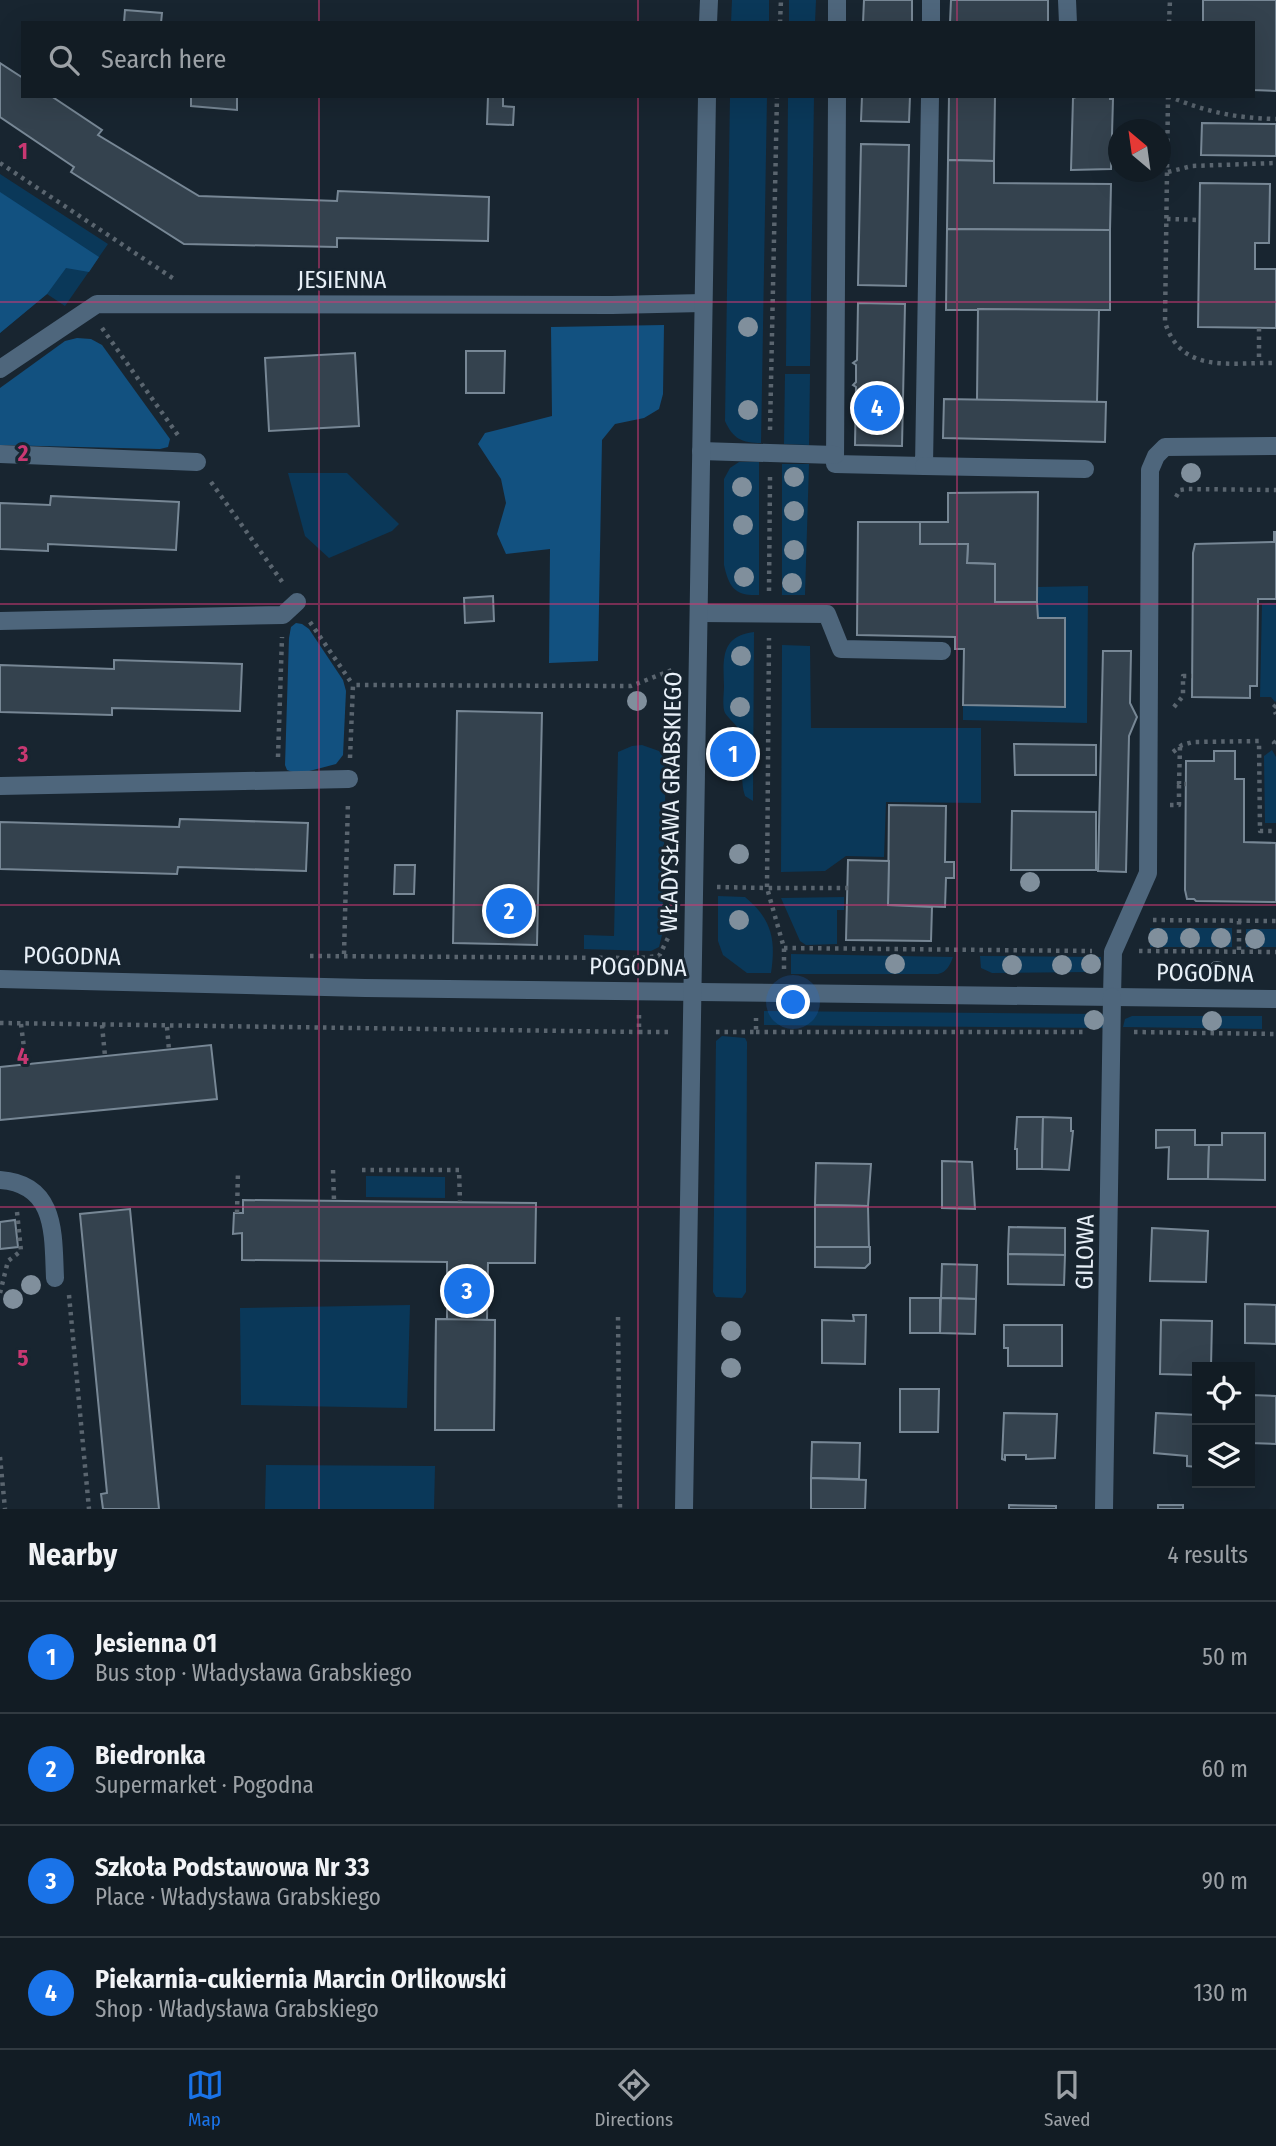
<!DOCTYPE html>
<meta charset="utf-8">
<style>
body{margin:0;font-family:"Fira Sans Condensed",sans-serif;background:#1f2931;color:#f1f3f6}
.controls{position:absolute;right:21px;bottom:21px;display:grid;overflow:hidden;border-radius:0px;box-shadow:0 7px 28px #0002}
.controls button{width:63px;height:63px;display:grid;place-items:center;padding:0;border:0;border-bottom:2px solid #313a41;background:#121c24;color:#f1f3f6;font:35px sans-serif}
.compass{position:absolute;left:1108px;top:119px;width:63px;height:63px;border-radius:50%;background:#121c24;box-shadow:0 7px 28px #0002;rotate:331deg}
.you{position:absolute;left:794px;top:1003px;width:24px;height:24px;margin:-18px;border:5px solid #fff;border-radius:50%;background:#1a73e8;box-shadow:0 0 0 10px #1a73e833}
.badge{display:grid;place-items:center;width:46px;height:46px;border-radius:50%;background:#1a73e8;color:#fff;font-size:23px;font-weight:700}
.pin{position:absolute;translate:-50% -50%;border:4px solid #fff;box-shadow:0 2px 7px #0006}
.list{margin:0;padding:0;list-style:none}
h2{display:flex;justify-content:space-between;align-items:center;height:91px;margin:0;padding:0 28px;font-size:30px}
h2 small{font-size:23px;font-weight:400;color:#9ca1a6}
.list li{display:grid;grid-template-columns:46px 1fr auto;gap:21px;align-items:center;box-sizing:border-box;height:112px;padding:0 28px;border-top:2px solid #313a41}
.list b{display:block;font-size:26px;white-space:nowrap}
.list p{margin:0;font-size:23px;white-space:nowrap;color:#9ca1a6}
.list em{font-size:23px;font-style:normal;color:#9ca1a6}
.icon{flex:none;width:38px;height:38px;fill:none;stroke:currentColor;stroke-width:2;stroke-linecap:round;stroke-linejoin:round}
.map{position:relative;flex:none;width:1276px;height:1509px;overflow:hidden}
.search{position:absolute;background:#121c24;box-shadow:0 7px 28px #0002;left:21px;right:21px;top:21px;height:77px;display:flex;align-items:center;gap:18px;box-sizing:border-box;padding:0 24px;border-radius:0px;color:#9ca1a6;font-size:26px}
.sheet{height:539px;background:#121c24}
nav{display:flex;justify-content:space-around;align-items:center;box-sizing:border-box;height:98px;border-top:2px solid #313a41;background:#121c24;font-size:19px;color:#9ca1a6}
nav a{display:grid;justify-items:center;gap:4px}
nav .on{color:#1a73e8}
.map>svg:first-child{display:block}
</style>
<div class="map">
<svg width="1276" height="1509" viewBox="0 0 1276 1509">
<rect width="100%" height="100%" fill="#182530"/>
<g fill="#0a3859">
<path d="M732 0H769V23H731Z"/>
<path d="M789 0H816L815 23H789Z"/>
<path d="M730 96H767L761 443C742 443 733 439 725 421Z"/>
<path d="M788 96H814L810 366H786Z"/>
<path d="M0 174 108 244 65 306 47 294 0 333Z"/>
<path d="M785 374H810L809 445 784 444Z"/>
<path d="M739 462H759V595C735 596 729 588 724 565V479L730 468Z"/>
<path d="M782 464H809L805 595H782Z"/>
<path d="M288 473H347L399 524 392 531 329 558 305 536Z"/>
<path d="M1088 586 1087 723 963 720V705L1064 707 1038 618 1037 587Z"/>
<path d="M1276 603V701L1275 702 1271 697H1260L1262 604Z"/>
<path d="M754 632 753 801 745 796C738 775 747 751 739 730 736 724 729 719 725 713 722 706 724 694 724 686 723 658 721 636 754 632Z"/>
<path d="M782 645 810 646 811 728H981V803L886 802 884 857 846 856 825 871 781 872Z"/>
<path d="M642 745 659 751 666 762 662 935 659 947 651 951 584 949V935L614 936 618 752 632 746Z"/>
<path d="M1272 750 1276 757V823H1265L1264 756Z"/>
<path d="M718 896 745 897C772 919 776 940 771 973H747L723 955 718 941Z"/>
<path d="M844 897V910H837V944L806 945 800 941 781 898Z"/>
<rect x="1150" y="928" width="82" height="19"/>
<rect x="1246" y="929" width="30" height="18"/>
<path d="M791 954 953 957C950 965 947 972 938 974H791Z"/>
<path d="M980 956 1101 957C1101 967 1097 969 1089 972L992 973 981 968Z"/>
<path d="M764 1011 1103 1014V1028L764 1025Z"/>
<path d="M1132 1016H1262V1029L1123 1027 1125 1019Z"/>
<path d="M722 1036 745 1038 747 1042 746 1292 742 1298 716 1297 713 1292 716 1041Z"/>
<path d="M366 1176 445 1177V1198L366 1197Z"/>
<path d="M410 1305 407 1408 241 1405 240 1308Z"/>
<path d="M266 1465 435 1466 434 1509H265Z"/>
</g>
<g fill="#125180">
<path d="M0 192 99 257 89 272 66 268 47 294 0 333Z"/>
<path d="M664 325 663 394 659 409 644 418 615 424 602 440 598 661 549 663 550 549 506 554 497 534 506 503 501 479 478 444 485 433 552 416 551 327Z"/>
<path d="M77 338 91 339 102 345 170 439 168 447 160 449 0 445V388L65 341Z"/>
<path d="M296 623 302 624 309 629 343 680 346 691 343 755 336 764 298 774 287 770 285 765 289 638 291 627Z"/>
</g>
<g fill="#34424e" stroke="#778795" stroke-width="2">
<path d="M864 0H912V23H863Z"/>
<path d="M951 0H1048V23H950Z"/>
<path d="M1203 0H1276V91L1253 90V23H1203Z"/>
<path d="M125 10 162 13 161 23H124Z"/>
<path d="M0 63 23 78V96H51L102 130 98 135 199 196 337 201 338 191 489 197 488 241 337 238V247L184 244 71 172 74 167 0 117Z"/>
<path d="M191 96H237V110L191 106Z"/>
<path d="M488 96H503V106L514 107 513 125 487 124Z"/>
<path d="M862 96H910L909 122 861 121Z"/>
<path d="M949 96H995L994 161 948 160Z"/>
<path d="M1079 96H1110V99H1113L1111 169 1071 170 1073 98Z"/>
<path d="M1202 123 1276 124V156L1201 155Z"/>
<path d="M861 144 909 145 906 286 858 285Z"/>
<path d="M948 160 994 161V183L1111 184 1110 230 947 229Z"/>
<path d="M1200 183 1270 184 1269 243H1255V269H1276V328L1198 327Z"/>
<path d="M947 229 1110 230V310H946Z"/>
<path d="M858 303 905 304 902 446 855 445 856 387 853 385 856 382V365L853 363 857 360Z"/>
<path d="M978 309 1099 310 1097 402 977 400Z"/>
<path d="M466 351H505L504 393H466Z"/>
<path d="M355 353 359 426 269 431 265 358Z"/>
<path d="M944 399 1106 402 1105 442 943 438Z"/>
<path d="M1038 492 1037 602H995V564L967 563 968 544H920V522H948V493Z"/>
<path d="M51 496 179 502 176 550 48 544V551L0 549V503L50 505Z"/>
<path d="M858 522H920V544H968L967 563 995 564V602H1037L1038 618H1065V707L963 705 964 649H955V637L857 635Z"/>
<path d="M1274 532H1276V599H1258L1257 686H1250V698L1192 697 1193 553 1195 544 1274 542Z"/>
<path d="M493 596 494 621 465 623 464 598Z"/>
<path d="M1103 651H1131L1130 703 1137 717 1129 736 1126 872 1098 871Z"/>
<path d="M114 660 242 664 240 711 112 708V715L0 712V665L114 669Z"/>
<path d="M457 711 542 713 537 945 453 943Z"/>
<path d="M1014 744 1096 745V775H1015Z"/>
<path d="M1214 751H1235V779H1244V842L1276 843V902L1196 901 1194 899H1187L1185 890 1186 761H1214Z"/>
<path d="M889 805 946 806 945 862H954V878H946L945 907 888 905Z"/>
<path d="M1012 811 1096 812V870H1011Z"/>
<path d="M180 819 308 823 306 871 178 867 177 874 0 869V822L179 827Z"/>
<path d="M848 860 889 861 888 905 932 907 931 941 846 940Z"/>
<path d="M395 865H415L414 894H394Z"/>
<path d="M211 1045 217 1099 0 1120V1067Z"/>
<path d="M1017 1117H1043L1042 1169H1017V1149H1015Z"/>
<path d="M1043 1117 1071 1118V1131H1073L1069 1170 1042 1169Z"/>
<path d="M1156 1130H1195V1145H1209L1208 1179H1168L1169 1147 1156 1148Z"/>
<path d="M1222 1133H1265V1180L1208 1179 1209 1145H1222Z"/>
<path d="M942 1161 972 1162 975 1209 942 1208Z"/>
<path d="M816 1163 871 1164 868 1206 815 1205Z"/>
<path d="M243 1200 536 1203 535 1263H488L487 1320H495L494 1430H435L436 1319H447V1262L242 1260V1233L233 1234 234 1213H243Z"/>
<path d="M815 1205 868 1206 869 1247H815Z"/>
<path d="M130 1209 159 1509H103L101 1494 107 1493 80 1214Z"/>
<path d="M15 1220 18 1247 0 1249V1222Z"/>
<path d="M1009 1227 1065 1228V1255L1008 1254Z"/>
<path d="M1152 1228 1208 1231 1206 1282 1150 1281Z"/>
<path d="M815 1247H870V1263L865 1268 815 1267Z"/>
<path d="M1008 1254 1065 1255 1064 1285 1008 1284Z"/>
<path d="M942 1264 977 1265 976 1299 941 1298Z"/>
<rect x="910" y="1298" width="30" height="35"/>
<path d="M941 1298 976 1299 975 1334 940 1333Z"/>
<path d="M1245 1304 1276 1305V1344L1245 1343Z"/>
<path d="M853 1315H866L865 1364 822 1363V1320L854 1321Z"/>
<path d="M436 1319 495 1320 494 1430H435Z"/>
<path d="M1161 1320 1212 1321 1211 1367H1197V1375L1160 1374Z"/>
<path d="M1004 1325H1062V1366H1008V1348H1004Z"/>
<path d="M900 1389H939L938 1432H900Z"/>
<path d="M1251 1395 1276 1396V1444L1250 1443Z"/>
<path d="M1004 1413 1057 1414 1055 1458 1029 1459H1026V1455H1005V1460L1002 1459Z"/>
<path d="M1156 1413 1197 1415V1467L1187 1466V1456L1154 1453Z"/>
<path d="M812 1442 860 1443 859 1479 811 1478Z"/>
<path d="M811 1478 866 1480 865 1509H811Z"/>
<path d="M1009 1505 1056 1506V1509H1009Z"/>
<rect x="1158" y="1505" width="25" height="4"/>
</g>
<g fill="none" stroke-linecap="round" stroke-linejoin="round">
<g stroke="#5a656f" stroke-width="4.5" stroke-dasharray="3.5 5" stroke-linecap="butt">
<path d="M780 23 781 0"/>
<path d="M1169 23 1170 0"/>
<path d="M1168 96 1165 322C1181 375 1231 362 1276 363"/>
<path d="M1168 96C1206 112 1235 118 1276 119"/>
<path d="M0 163 174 279"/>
<path d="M1168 172 1192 166 1276 163"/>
<path d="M1167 219 1200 220"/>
<path d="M102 328 180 438"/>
<path d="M1259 328V362"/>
<path d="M770 430 777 96"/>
<path d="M211 482 283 583"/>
<path d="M1176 497 1180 490 1186 489 1276 490"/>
<path d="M769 591 770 477"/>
<path d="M310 622 353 685"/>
<path d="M1276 705 1273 708 1276 714"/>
<path d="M1174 707 1183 696V676H1192"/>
<path d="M1276 741 1274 743 1276 747"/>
<path d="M1180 747 1179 784H1186"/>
<path d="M1173 752 1182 745 1193 742 1259 741 1260 831H1276"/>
<path d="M278 757 282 637"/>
<path d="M350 758 353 685 631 686 672 670V668"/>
<path d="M1170 805H1179V784"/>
<path d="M717 887 767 888 769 638"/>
<path d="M1153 920 1276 921"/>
<path d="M1239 921V952"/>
<path d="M784 948 1092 951"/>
<path d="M1139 951 1276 952"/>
<path d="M344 954 348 801"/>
<path d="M310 956 640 958 659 956 668 938"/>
<path d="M784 969V948L767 888H848"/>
<path d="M639 1015V1032H669"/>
<path d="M0 1023 639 1032"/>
<path d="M21 1024 26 1064"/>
<path d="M102 1025 105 1056"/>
<path d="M167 1027 169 1050"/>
<path d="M716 1032H756V1018"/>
<path d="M756 1032H1087"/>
<path d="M1134 1032 1276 1034"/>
<path d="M333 1170 334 1200"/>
<path d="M362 1170H459L460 1202"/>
<path d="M237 1213 238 1171"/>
<path d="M0 1293 8 1261 21 1251 17 1212"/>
<path d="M69 1295 89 1509"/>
<path d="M618 1317 620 1509"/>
<path d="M0 1457 5 1509"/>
</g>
<g stroke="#4e667c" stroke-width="18">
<path d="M1067 0 1068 23"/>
<path d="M837 23V0"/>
<path d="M931 23V0"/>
<path d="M837 96 835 464 924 466 930 96"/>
<path d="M701 451 835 455"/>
<path d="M924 466 1085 469"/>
<path d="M699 613 827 614 841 649 942 651"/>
<path d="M1112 997 1113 952 1148 873 1150 470 1156 456 1165 447 1276 446"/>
<path d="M0 1180C57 1184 53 1235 55 1278"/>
</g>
<g stroke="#4e667c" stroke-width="18">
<path d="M708 23 709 0"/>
<path d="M0 369 97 304 612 305 703 303"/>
<path d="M0 454 197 462"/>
<path d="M0 621 283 615 297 602"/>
<path d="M0 786 349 779"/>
<path d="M0 979 365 988 1276 999"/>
<path d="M684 1509 707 96"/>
<path d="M1104 1509 1112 997"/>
</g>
</g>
<g fill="#808f9c">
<circle cx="748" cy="327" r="10"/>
<circle cx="748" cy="410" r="10"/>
<circle cx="1191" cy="473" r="10"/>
<circle cx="794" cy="477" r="10"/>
<circle cx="742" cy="487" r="10"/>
<circle cx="794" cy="511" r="10"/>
<circle cx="743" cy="525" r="10"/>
<circle cx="794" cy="550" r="10"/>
<circle cx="744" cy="577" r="10"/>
<circle cx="792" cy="583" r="10"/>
<circle cx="741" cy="656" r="10"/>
<circle cx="637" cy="701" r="10"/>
<circle cx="740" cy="707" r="10"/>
<circle cx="739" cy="854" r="10"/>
<circle cx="1030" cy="882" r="10"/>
<circle cx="739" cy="920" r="10"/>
<circle cx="1158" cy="938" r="10"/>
<circle cx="1190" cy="938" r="10"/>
<circle cx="1221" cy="938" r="10"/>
<circle cx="1255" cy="939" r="10"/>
<circle cx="895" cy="964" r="10"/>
<circle cx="1091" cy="964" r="10"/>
<circle cx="1012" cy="965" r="10"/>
<circle cx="1062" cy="965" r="10"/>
<circle cx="1217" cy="971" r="10"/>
<circle cx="1094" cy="1020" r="10"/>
<circle cx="1212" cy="1021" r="10"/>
<circle cx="31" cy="1285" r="10"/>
<circle cx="13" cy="1299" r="10"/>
<circle cx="731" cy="1331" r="10"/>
<circle cx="731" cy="1368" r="10"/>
</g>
<path fill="none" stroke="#c83872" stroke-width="2" stroke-opacity="0.55" d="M319 0V23M638 0V23M957 0V23M319 96V1509M638 96V1509M957 96V1509M0 302H1276M0 604H1276M0 905H1276M0 1207H1276"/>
<g text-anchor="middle" stroke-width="6" stroke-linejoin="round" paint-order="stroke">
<g font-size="24" fill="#e7eff7" stroke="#182530">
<text x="342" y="288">JESIENNA</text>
<text transform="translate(671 802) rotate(-89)" y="8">WŁADYSŁAWA GRABSKIEGO</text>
<text transform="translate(72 956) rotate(1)" y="8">POGODNA</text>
<text transform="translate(638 967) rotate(1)" y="8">POGODNA</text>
<text transform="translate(1205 973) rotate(1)" y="8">POGODNA</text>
<text transform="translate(1085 1252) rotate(-89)" y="8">GILOWA</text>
</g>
</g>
<g font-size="23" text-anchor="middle" font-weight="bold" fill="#c83872" stroke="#182530" stroke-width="6" stroke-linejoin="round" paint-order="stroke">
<text x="23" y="159">1</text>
<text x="23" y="461">2</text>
<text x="23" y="762">3</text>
<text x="23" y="1064">4</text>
<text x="23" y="1366">5</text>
</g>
</svg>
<div class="controls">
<button><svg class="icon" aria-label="locate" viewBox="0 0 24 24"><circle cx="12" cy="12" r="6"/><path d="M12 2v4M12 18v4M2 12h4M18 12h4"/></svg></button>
<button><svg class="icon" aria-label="layers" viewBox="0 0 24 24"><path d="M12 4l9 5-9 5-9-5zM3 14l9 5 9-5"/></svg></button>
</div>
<svg class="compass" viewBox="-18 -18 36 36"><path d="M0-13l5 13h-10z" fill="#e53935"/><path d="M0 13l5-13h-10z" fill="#9ca1a6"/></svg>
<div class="you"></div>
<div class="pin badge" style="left:733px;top:754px">1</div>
<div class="pin badge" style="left:509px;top:911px">2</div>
<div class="pin badge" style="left:467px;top:1291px">3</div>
<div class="pin badge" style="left:877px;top:408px">4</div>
<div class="search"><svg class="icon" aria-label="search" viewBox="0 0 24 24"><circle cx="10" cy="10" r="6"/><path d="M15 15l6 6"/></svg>Search here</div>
</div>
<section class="sheet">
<h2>Nearby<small>4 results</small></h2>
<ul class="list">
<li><span class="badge">1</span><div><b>Jesienna 01</b><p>Bus stop · Władysława Grabskiego</p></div><em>50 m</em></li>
<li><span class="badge">2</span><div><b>Biedronka</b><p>Supermarket · Pogodna</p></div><em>60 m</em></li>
<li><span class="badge">3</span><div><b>Szkoła Podstawowa Nr 33</b><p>Place · Władysława Grabskiego</p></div><em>90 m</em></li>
<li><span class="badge">4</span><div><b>Piekarnia-cukiernia Marcin Orlikowski</b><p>Shop · Władysława Grabskiego</p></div><em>130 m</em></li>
</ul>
</section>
<nav>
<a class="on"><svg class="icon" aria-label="map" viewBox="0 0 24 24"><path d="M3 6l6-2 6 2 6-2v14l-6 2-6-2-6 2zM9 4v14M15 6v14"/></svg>Map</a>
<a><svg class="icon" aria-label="directions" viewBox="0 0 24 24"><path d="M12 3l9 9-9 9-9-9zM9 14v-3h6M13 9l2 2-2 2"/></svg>Directions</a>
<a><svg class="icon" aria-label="saved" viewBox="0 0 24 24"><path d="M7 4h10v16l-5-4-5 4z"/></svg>Saved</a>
</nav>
